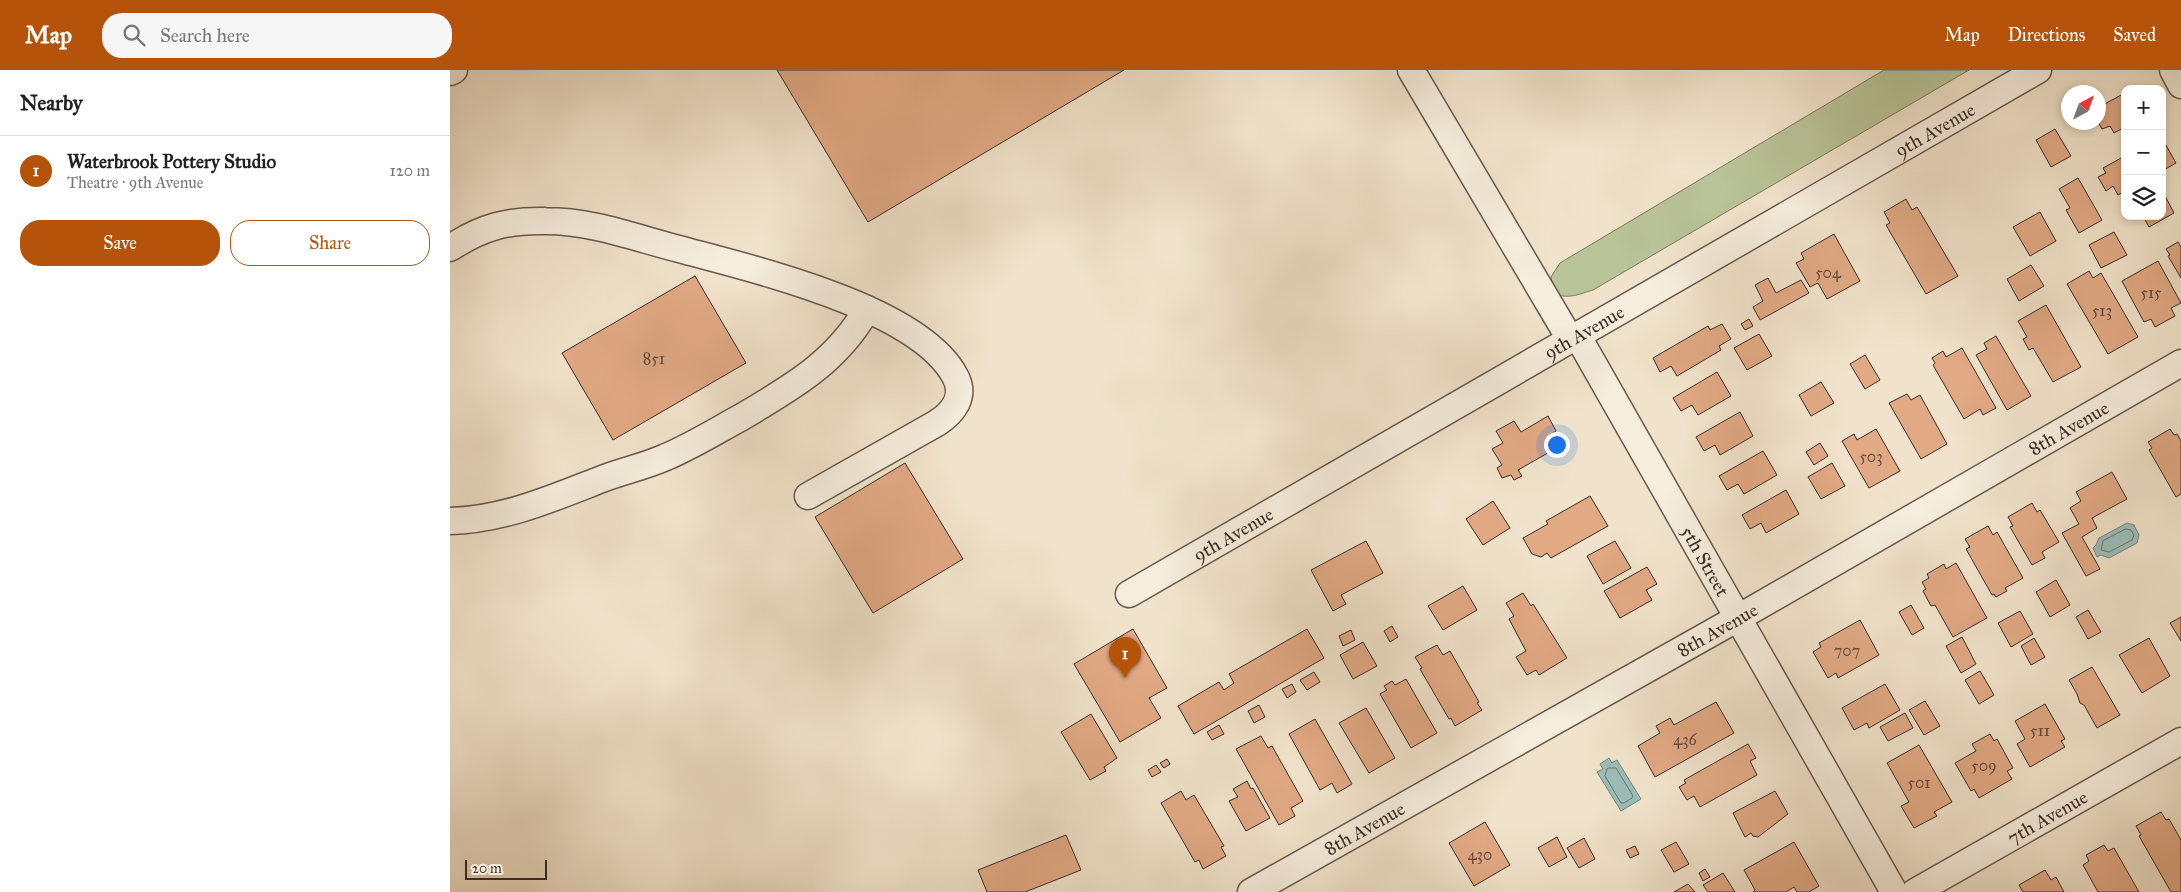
<!DOCTYPE html>
<meta charset="utf-8">
<style>
body{margin:0;font-family:"IM FELL Great Primer",serif;background:#f6f6f6;color:#222}
.controls{position:absolute;right:15px;top:15px;display:grid;overflow:hidden;border-radius:10px;box-shadow:0 2px 8px #0003}
.controls button{width:45px;height:45px;display:grid;place-items:center;padding:0;border:0;border-bottom:1px solid #e0e0e0;background:#fff;color:#222;font:25px sans-serif}
.compass{position:absolute;left:1611px;top:15px;width:45px;height:45px;border-radius:50%;background:#fff;box-shadow:0 2px 8px #0003;rotate:41deg}
.scale{position:absolute;left:15px;bottom:12px;width:82px;box-sizing:border-box;padding-left:5px;border:2px solid #3b2c26;border-top:0;font-size:14px;line-height:18px;white-space:nowrap;color:#3b2c26;-webkit-text-stroke:4px #f6eddd;paint-order:stroke}
.you{position:absolute;left:1106px;top:374px;width:18px;height:18px;margin:-12px;border:4px solid #fff;border-radius:50%;background:#1a73e8;box-shadow:0 0 0 8px #1a73e833}
.badge{display:grid;place-items:center;width:32px;height:32px;border-radius:50%;background:#b45309;color:#fff;font-size:16px;font-weight:700}
.pin{position:absolute;translate:-50% -41px;filter:drop-shadow(0 1px 2px #0008)}
.pin::after{content:'';position:absolute;top:26px;width:18px;height:15px;background:inherit;clip-path:polygon(0 0,100% 0,50% 100%)}
.list{margin:0;padding:0;list-style:none}
h2{display:flex;justify-content:space-between;align-items:center;height:65px;margin:0;padding:0 20px;font-size:21px}
h2 small{font-size:16px;font-weight:400;color:#767676}
.list li{display:grid;grid-template-columns:32px 1fr auto;gap:15px;align-items:center;box-sizing:border-box;height:70px;padding:0 20px;border-top:1px solid #e0e0e0}
.list b{display:block;font-size:19px;white-space:nowrap}
.list p{margin:0;font-size:16px;white-space:nowrap;color:#767676}
.list em{font-size:16px;font-style:normal;color:#767676}
.actions{display:flex;gap:10px;padding:15px 20px}
.actions a{flex:1;padding:11px 0;border:1px solid #b45309;border-radius:20px;text-align:center;font-size:18px;color:#b45309}
.actions .main{background:#b45309;color:#fff}
.icon{flex:none;width:28px;height:28px;fill:none;stroke:currentColor;stroke-width:2;stroke-linecap:round;stroke-linejoin:round}
.map{position:relative;flex:none;width:1731px;height:822px;overflow:hidden}
header{display:flex;align-items:center;gap:30px;box-sizing:border-box;height:70px;padding:0 25px;background:#b45309;color:#fff}
header strong{font-size:24px}
nav{display:flex;gap:28px;margin-inline-start:auto;font-size:18px}
.search{width:350px;height:45px;background:#f6f6f6;display:flex;align-items:center;gap:12px;box-sizing:border-box;padding:0 18px;border-radius:20px;color:#767676;font-size:19px}
main{display:flex}
aside{flex:1;background:#fff}
.map>svg:first-child{display:block}
</style>
<header>
<strong>Map</strong>
<div class="search"><svg class="icon" aria-label="search" viewBox="0 0 24 24"><circle cx="10" cy="10" r="6"/><path d="M15 15l6 6"/></svg>Search here</div>
<nav><a>Map</a><a>Directions</a><a>Saved</a></nav>
</header>
<main>
<aside>
<h2>Nearby<small></small></h2>
<ul class="list">
<li><span class="badge">1</span><div><b>Waterbrook Pottery Studio</b><p>Theatre · 9th Avenue</p></div><em>120 m</em></li>
</ul>
<div class="actions"><a class="main">Save</a><a>Share</a></div>
</aside>
<div class="map">
<svg width="1731" height="822" viewBox="0 0 1731 822">
<rect width="100%" height="100%" fill="#f1e3cb"/>
<filter id="stains"><feTurbulence type="fractalNoise" baseFrequency=".004" numOctaves="4"/><feColorMatrix values="0 0 0 0 .2 0 0 0 0 .09 0 0 0 0 .02 0 0 0 .5 -.17"/></filter>
<radialGradient id="worn" r=".72"><stop offset=".6" stop-color="#630" stop-opacity="0"/><stop offset="1" stop-color="#630" stop-opacity=".3"/></radialGradient>
<path fill="#b9c498" stroke="#7a785f" d="M1434 0H1519L1143 220C1129 224 1118 230 1104 223L1101 207 1110 193Z"/>
<g fill="#9bbeb8" stroke="#75847e">
<path d="M1677 453 1684 455 1689 465 1687 473 1659 488 1651 485 1647 487 1643 478 1646 475 1649 468Z"/>
<path d="M1159 688 1162 693 1167 690 1191 729 1171 741 1147 702 1153 699 1150 694Z"/>
</g>
<g fill="none" stroke-linecap="round" stroke-linejoin="round">
<g stroke="#6b756f" stroke-width="1">
<path d="M1676 459 1681 460 1684 465 1682 470 1659 482 1651 480 1653 471Z"/>
<path d="M1158 698H1166L1183 726 1182 728 1174 733H1171L1155 706Z"/>
</g>
</g>
<g fill="#e1a984" stroke="#3b2c26">
<path d="M327 0H674L418 152Z"/>
<path d="M1675 23V57L1664 63 1660 56 1652 59 1648 52V46L1653 44 1649 37Z"/>
<path d="M1605 59 1621 86 1601 97 1586 70Z"/>
<path d="M1712 68 1726 93 1712 101Z"/>
<path d="M1675 86V121L1668 125 1663 116 1656 121 1648 107 1656 103 1653 98Z"/>
<path d="M1628 108 1652 150 1629 163 1616 140 1620 138 1609 119Z"/>
<path d="M1713 122 1724 143 1699 157 1693 146H1712Z"/>
<path d="M1456 129 1462 140 1467 137 1508 206 1476 224 1436 155 1440 153 1434 142Z"/>
<path d="M1590 142 1606 171 1580 186 1563 157Z"/>
<path d="M1664 162 1677 185 1651 198 1639 175Z"/>
<path d="M1384 164 1410 211 1377 229 1368 213 1360 217 1346 193 1354 189 1351 183Z"/>
<path d="M1728 172 1731 177V208L1718 186 1720 185 1716 179Z"/>
<path d="M1708 191 1731 233 1721 238 1725 246 1705 257 1701 249 1694 252 1672 211Z"/>
<path d="M1581 195 1594 216 1569 231 1557 209Z"/>
<path d="M1639 201 1643 208 1651 203 1688 267 1658 284 1617 214Z"/>
<path d="M245 206 296 293 163 370 112 283Z"/>
<path d="M1318 208 1326 223 1351 210 1359 223 1310 250 1303 237 1313 231 1305 215Z"/>
<path d="M1596 235 1631 297 1603 312 1583 278 1579 280 1573 269 1577 267 1568 251Z"/>
<path d="M1299 249 1303 256 1295 260 1291 254Z"/>
<path d="M1272 254 1281 269 1269 276 1271 280 1227 306 1221 296 1210 302 1203 288 1258 256 1260 260Z"/>
<path d="M1309 264 1322 286 1297 300 1284 278Z"/>
<path d="M1546 266 1581 326 1557 340 1526 285 1537 279 1534 273Z"/>
<path d="M1512 278 1546 338 1533 345 1530 339 1514 349 1483 295 1485 293 1482 288 1493 281 1496 287Z"/>
<path d="M1415 285 1430 310 1415 319 1400 294Z"/>
<path d="M1267 302 1281 326 1248 345 1242 335 1231 341 1223 328Z"/>
<path d="M1371 312 1384 333 1361 346 1349 325Z"/>
<path d="M1457 324 1461 330 1470 325 1497 374 1471 389 1439 333Z"/>
<path d="M1290 342 1303 366 1270 385 1265 375 1254 381 1246 367Z"/>
<path d="M1098 346 1106 361 1103 363 1110 376 1068 400 1072 406 1064 410 1061 405 1052 408 1047 398 1052 395 1042 379 1053 373 1046 361 1064 351 1071 362Z"/>
<path d="M1426 359 1450 401 1419 418 1392 371 1404 364 1407 370Z"/>
<path d="M1720 359 1724 365 1727 364 1731 371V424L1726 427 1699 380 1702 378 1698 372Z"/>
<path d="M1370 373 1378 386 1364 395 1356 382Z"/>
<path d="M1313 381 1327 405 1294 424 1288 414 1277 420 1269 406Z"/>
<path d="M455 393 513 489 423 543 365 447Z"/>
<path d="M1382 393 1395 416 1371 429 1358 407Z"/>
<path d="M1662 402 1677 429 1642 448 1647 458 1632 467 1650 499 1636 506 1612 463 1629 454 1620 438 1631 431 1626 422Z"/>
<path d="M1336 420 1349 444 1316 463 1311 453 1300 459 1292 445Z"/>
<path d="M1140 426 1158 456 1101 488 1097 483 1091 487 1082 484 1073 468 1098 454 1096 451Z"/>
<path d="M1043 431 1060 458 1033 475 1016 449Z"/>
<path d="M1582 433 1587 442 1590 440 1609 472 1592 482 1595 488 1582 495 1560 457 1563 456 1558 447Z"/>
<path d="M1538 456 1543 465 1547 462 1573 508 1555 518 1557 521 1546 527 1544 524 1542 525 1516 479 1520 477 1515 469Z"/>
<path d="M916 471 933 503 891 525 896 534 883 541 861 500Z"/>
<path d="M1165 471 1181 498 1153 514 1137 486Z"/>
<path d="M1506 493 1537 548 1503 567 1485 535 1481 536 1473 521 1476 519 1472 512 1479 508 1477 504 1494 494 1496 499Z"/>
<path d="M1197 497 1207 514 1196 520 1202 530 1170 548 1154 521Z"/>
<path d="M1606 510 1620 535 1600 547 1586 522Z"/>
<path d="M1013 516 1027 540 993 560 978 536Z"/>
<path d="M1073 523 1081 536 1083 534 1117 588 1089 605 1086 600 1077 605 1066 587 1076 581 1059 549 1064 546 1056 533Z"/>
<path d="M1461 535 1474 558 1462 565 1449 542Z"/>
<path d="M1638 540 1651 562 1638 569 1626 547Z"/>
<path d="M1570 541 1583 564 1561 577 1548 553Z"/>
<path d="M1731 547V571L1720 553Z"/>
<path d="M1410 550 1429 585 1388 608 1386 603 1378 608 1363 582 1371 577 1369 573Z"/>
<path d="M942 556 948 567 940 572 934 561Z"/>
<path d="M683 559 717 618 699 628 711 648 670 672 624 594Z"/>
<path d="M857 559 874 588 744 664 728 636 769 612 774 620 784 613 779 604Z"/>
<path d="M901 560 905 570 893 576 889 566Z"/>
<path d="M1512 567 1526 594 1511 603 1496 576Z"/>
<path d="M1584 568 1595 587 1581 595 1571 576Z"/>
<path d="M1699 568 1720 606 1692 623 1669 585Z"/>
<path d="M913 572 927 596 903 609 890 585Z"/>
<path d="M987 575 993 585 1000 581 1029 632 1027 633 1032 640 1005 656 1001 648 999 649 970 599 972 598 965 587Z"/>
<path d="M1642 597 1670 645 1647 658 1634 635 1630 633 1627 624 1619 610Z"/>
<path d="M1530 601 1544 625 1529 634 1515 610Z"/>
<path d="M864 602 870 612 857 620 850 610Z"/>
<path d="M956 609 987 663 961 678 930 624 937 620 934 616 942 611 945 615Z"/>
<path d="M842 614 846 622 837 628 832 619Z"/>
<path d="M1435 614 1450 640 1419 658 1417 653 1404 660 1392 638Z"/>
<path d="M1475 631 1490 656 1474 665 1459 640Z"/>
<path d="M1266 632 1284 663 1205 707 1188 676 1210 663 1206 656 1220 648 1224 655Z"/>
<path d="M1595 634 1615 669 1611 671 1615 677 1580 697 1567 674 1575 669 1565 651Z"/>
<path d="M809 635 815 647 804 653 798 641Z"/>
<path d="M916 638 945 688 919 703 889 653Z"/>
<path d="M1455 643 1463 658 1438 671 1430 657Z"/>
<path d="M641 644 667 688 654 697 656 701 640 710 611 662Z"/>
<path d="M865 649 902 714 887 723 882 713 870 720 839 664Z"/>
<path d="M769 655 774 664 762 670 757 662Z"/>
<path d="M1540 664 1544 671 1547 669 1563 698 1557 701 1562 709 1529 728 1524 719 1521 721 1505 693 1526 681 1522 674Z"/>
<path d="M811 666 818 678 822 676 853 731 841 738 845 746 829 755 786 679Z"/>
<path d="M1298 674 1306 688 1300 691 1307 705 1250 737 1244 726 1237 730 1229 717 1236 713 1234 710Z"/>
<path d="M1469 675 1502 732 1484 742 1487 746 1464 758 1451 736 1459 732 1437 693Z"/>
<path d="M717 689 720 694 714 698 710 693Z"/>
<path d="M706 695 711 702 702 707 698 700Z"/>
<path d="M797 711 801 719 803 718 820 748 796 761 779 731 788 727 783 719Z"/>
<path d="M731 721 736 730 744 725 774 776 771 777 776 786 753 799 749 790 745 792 711 733Z"/>
<path d="M1325 721 1338 744 1308 767 1303 766 1301 763 1295 767 1283 743Z"/>
<path d="M1711 742 1716 750 1719 749 1731 770V822H1721L1689 766 1691 765 1686 756Z"/>
<path d="M1035 752 1060 795 1024 816 999 773Z"/>
<path d="M616 765 631 800 575 822H537L528 800Z"/>
<path d="M1107 767 1117 787 1099 797 1088 778Z"/>
<path d="M1134 768 1145 789 1129 798 1117 778Z"/>
<path d="M1226 772 1239 794 1224 802 1211 780Z"/>
<path d="M1344 772 1369 816 1359 822H1347L1344 817 1336 822H1303L1305 820 1294 800Z"/>
<path d="M1654 775 1658 781 1664 778 1689 822H1648L1633 795 1639 791 1636 785Z"/>
<path d="M1185 776 1189 784 1180 788 1176 780Z"/>
<path d="M1255 799 1260 807 1253 811 1249 803Z"/>
<path d="M1595 800 1601 810 1606 807 1614 822H1573L1569 815Z"/>
<path d="M1273 803 1285 822H1258L1253 815Z"/>
<path d="M1238 814 1245 822H1224Z"/>
</g>
<g fill="none" stroke-linecap="round" stroke-linejoin="round">
<defs>
<g id="minor">
<path d="M961 0 1120 269"/>
<path d="M1723 0 1731 15"/>
<path d="M0 2 4 0"/>
<path d="M0 178C32 157 58 150 96 151 142 151 186 168 229 179 302 199 468 237 505 306 516 326 504 342 487 353L358 426"/>
<path id="s1" d="M1127 265 1444 822"/>
<path d="M0 451C53 450 103 428 152 409 173 401 196 396 216 387 242 376 266 361 290 348 341 318 387 292 417 239"/>
<path id="s2" d="M679 524 1588 0"/>
<path id="s3" d="M801 822 1288 548 1731 293"/>
<path id="s4" d="M1465 822 1731 671"/>
</g>
</defs>
<use href="#minor" stroke="#685a4f" stroke-width="29"/>
<use href="#minor" stroke="#f6eddd" stroke-width="26"/>
</g>
<g text-anchor="middle" stroke-width="4" stroke-linejoin="round" paint-order="stroke">
<g font-size="16" fill="#644b3e">
<text x="1378" y="208">504</text>
<text x="1701" y="228">515</text>
<text x="1652" y="246">513</text>
<text x="204" y="294">851</text>
<text x="1421" y="392">503</text>
<text x="1397" y="586">707</text>
<text x="1590" y="666">511</text>
<text x="1235" y="675">436</text>
<text x="1534" y="701">509</text>
<text x="1469" y="718">501</text>
<text x="1030" y="790">430</text>
</g>
<g font-size="19" fill="#3b2c26" stroke="#f6eddd">
<text dy="7" stroke="none"><textPath href="#s2" startOffset="930">9th Avenue</textPath></text>
<text dy="7" stroke="none"><textPath href="#s2" startOffset="525">9th Avenue</textPath></text>
<text dy="7" stroke="none"><textPath href="#s3" startOffset="940">8th Avenue</textPath></text>
<text dy="7" stroke="none"><textPath href="#s2" startOffset="120">9th Avenue</textPath></text>
<text dy="7" stroke="none"><textPath href="#s1" startOffset="260">5th Street</textPath></text>
<text dy="7" stroke="none"><textPath href="#s3" startOffset="535">8th Avenue</textPath></text>
<text dy="7" stroke="none"><textPath href="#s4" startOffset="152">7th Avenue</textPath></text>
<text dy="7" stroke="none"><textPath href="#s3" startOffset="130">8th Avenue</textPath></text>
</g>
</g>
<rect width="100%" height="100%" filter="url(#stains)"/>
<rect width="100%" height="100%" fill="url(#worn)"/>
</svg>
<div class="controls">
<button>+</button>
<button>−</button>
<button><svg class="icon" aria-label="layers" viewBox="0 0 24 24"><path d="M12 4l9 5-9 5-9-5zM3 14l9 5 9-5"/></svg></button>
</div>
<svg class="compass" viewBox="-18 -18 36 36"><path d="M0-13l5 13h-10z" fill="#e53935"/><path d="M0 13l5-13h-10z" fill="#767676"/></svg>
<div class="scale">20 m</div>
<div class="you"></div>
<div class="pin badge" style="left:675px;top:608px">1</div>
</div>
</main>
